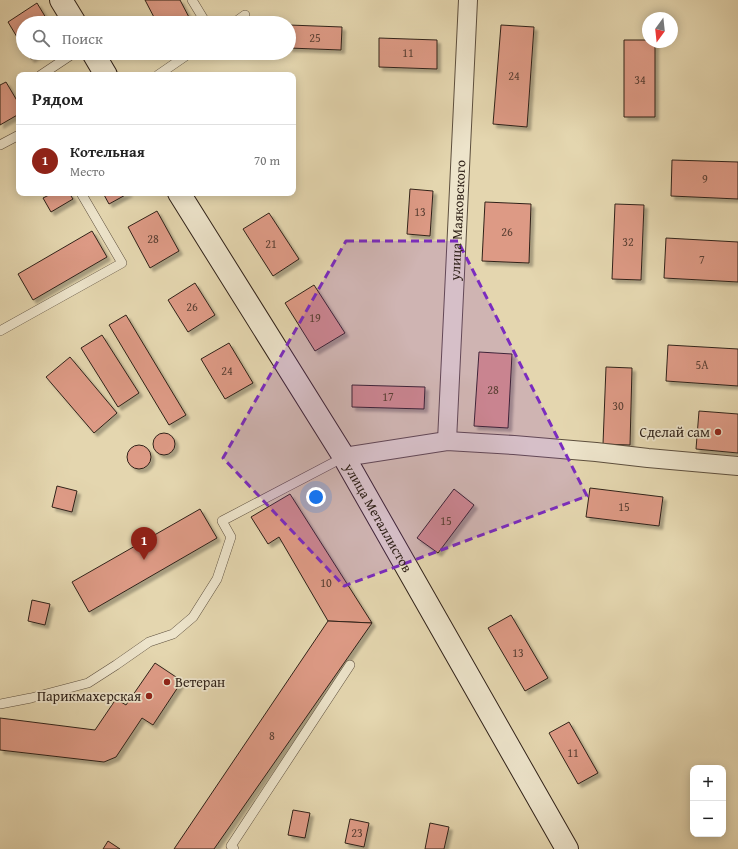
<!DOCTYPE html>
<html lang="ru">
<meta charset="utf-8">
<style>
body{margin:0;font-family:"Gentium Book Plus",serif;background:#f2f2f2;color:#222}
.controls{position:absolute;right:12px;bottom:12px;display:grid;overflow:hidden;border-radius:8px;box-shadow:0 2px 10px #0003}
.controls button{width:36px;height:36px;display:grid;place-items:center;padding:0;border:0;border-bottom:1px solid #e0e0e0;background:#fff;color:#222;font:20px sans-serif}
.compass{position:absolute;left:642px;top:12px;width:36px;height:36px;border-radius:50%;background:#fff;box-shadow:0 2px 10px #0003;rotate:195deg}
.you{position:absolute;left:316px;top:497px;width:14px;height:14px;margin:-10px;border:3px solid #fff;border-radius:50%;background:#1a73e8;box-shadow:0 0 0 6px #1a73e833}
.badge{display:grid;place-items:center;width:26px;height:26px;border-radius:50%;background:#8f2418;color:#fff;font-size:13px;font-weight:700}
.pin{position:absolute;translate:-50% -33px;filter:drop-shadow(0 1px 2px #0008)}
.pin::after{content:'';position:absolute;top:21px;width:14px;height:12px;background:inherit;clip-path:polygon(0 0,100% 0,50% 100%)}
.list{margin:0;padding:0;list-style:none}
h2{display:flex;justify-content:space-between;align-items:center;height:52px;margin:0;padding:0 16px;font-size:17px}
h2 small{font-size:13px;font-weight:400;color:#767676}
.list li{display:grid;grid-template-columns:26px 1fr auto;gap:12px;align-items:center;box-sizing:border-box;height:72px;padding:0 16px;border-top:1px solid #e0e0e0}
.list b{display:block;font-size:15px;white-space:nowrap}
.list p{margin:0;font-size:13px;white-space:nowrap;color:#767676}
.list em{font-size:13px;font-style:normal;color:#767676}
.icon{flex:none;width:22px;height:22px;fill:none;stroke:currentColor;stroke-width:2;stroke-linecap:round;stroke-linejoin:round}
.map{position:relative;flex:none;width:738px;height:849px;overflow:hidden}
.search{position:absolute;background:#fff;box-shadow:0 2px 10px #0003;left:16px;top:16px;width:280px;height:44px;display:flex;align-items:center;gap:10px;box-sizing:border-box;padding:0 14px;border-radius:22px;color:#767676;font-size:15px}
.panel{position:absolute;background:#fff;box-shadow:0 2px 10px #0003;left:16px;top:72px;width:280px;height:124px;border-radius:8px}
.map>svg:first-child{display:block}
</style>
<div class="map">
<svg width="738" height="849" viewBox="0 0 738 849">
<defs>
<filter id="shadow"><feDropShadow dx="3.5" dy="3.5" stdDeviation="1" flood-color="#0004"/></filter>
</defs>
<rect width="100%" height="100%" fill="#e4d6af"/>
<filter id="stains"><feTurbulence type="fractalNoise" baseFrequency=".005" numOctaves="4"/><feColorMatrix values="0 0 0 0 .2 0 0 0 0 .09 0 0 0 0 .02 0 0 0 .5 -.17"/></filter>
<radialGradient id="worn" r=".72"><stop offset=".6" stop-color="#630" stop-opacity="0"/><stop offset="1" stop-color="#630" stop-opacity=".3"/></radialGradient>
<g fill="#dd9a85" stroke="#302219" filter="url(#shadow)">
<path d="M145 0H180L192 23H157Z"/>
<path d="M37 3 49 23H23V47L8 22Z"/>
<path d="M289 25 342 27 341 50 289 48Z"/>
<path d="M501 25 534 27 527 127 493 124Z"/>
<path d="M379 38 437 40V69L379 67Z"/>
<path d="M624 40H648V42H655V117H624Z"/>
<path d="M27 53H40L31 59Z"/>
<path d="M6 82 19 104V114L0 125V85Z"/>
<path d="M672 160 738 162V199L671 196Z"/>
<path d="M410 189 433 191 430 236 407 234Z"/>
<path d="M53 193H69L73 199 51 212 43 198Z"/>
<path d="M103 193H129L109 204Z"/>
<path d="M485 202 531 204 529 263 482 261Z"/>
<path d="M615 204 644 205 641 280 612 279Z"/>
<path d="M157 211 179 251 150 268 128 227Z"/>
<path d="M269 213 299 259 273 276 243 229Z"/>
<path d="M92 231 107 257 33 300 18 274Z"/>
<path d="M666 238 738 242V282L664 278Z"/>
<path d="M195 283 215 315 188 332 168 300Z"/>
<path d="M314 285 345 333 315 351 285 303Z"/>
<path d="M126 315 186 415 169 425 109 325Z"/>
<path d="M102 335 139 393 118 407 81 348Z"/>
<path d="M229 343 253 383 225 399 201 359Z"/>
<path d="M668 345 738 349V386L666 381Z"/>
<path d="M479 352 512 354 508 428 474 426Z"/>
<path d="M70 357 117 413 94 433 46 377Z"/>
<path d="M606 367 632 368 630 445 603 444Z"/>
<path d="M352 385 425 387 424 409 352 407Z"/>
<path d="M699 411 738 414V453L696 449Z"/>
<circle cx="164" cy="444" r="11"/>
<circle cx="139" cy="457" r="12"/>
<path d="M57 486 77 491 72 512 52 507Z"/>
<path d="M590 488 663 497 659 526 586 517Z"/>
<path d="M454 489 474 505 438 553 417 538Z"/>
<path d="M290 494 372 623 328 621 279 537 268 544 251 517Z"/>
<path d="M200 509 217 538 89 612 72 582Z"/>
<path d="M32 600 50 604 45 625 28 621Z"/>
<path d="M511 615 548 678 525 691 488 628Z"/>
<path d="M328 621 372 623 214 849H174Z"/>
<path d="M155 663 182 681 153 725 142 718 116 757 104 762 0 750V718L95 730 116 699 126 705Z"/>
<path d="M569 722 598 773 578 784 549 733Z"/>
<path d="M293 810 310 813 305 838 288 835Z"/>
<path d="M350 819 369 823 364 847 345 843Z"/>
<path d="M430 823 449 827 444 849H425Z"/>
<path d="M108 841 120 849H103Z"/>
</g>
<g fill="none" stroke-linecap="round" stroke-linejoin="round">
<defs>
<g id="lane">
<path d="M192 0 206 23"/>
<path d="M234 23 245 15"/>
<path d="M41 75 74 53"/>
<path d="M158 75 190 53"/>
<path d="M0 145 19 135"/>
<path d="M0 331 122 263 81 193"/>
<path d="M0 704 31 698 88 683 116 665 149 642 173 634 193 617 217 579 231 537 222 521 344 457"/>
<path d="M234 849 231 846 350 665"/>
</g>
<g id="street">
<path id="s1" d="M447 441 468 0"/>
<path d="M344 457 447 441 514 445 596 452 648 458 738 466"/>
</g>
<g id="secondary">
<path d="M61 0 75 23"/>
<path d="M93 53 106 75"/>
<path id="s2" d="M179 193 344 457 567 849"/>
</g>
</defs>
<use href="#lane" stroke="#5d4f3e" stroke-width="10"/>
<use href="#street" stroke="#5d4f3e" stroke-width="20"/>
<use href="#secondary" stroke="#302219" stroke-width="24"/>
<use href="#lane" stroke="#ede4cb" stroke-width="9"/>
<use href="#street" stroke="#ede4cb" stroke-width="18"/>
<use href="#secondary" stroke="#ede4cb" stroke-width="22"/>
</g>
<path fill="#7b2cbf" fill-opacity="0.2" stroke="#7b2cbf" stroke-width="3" stroke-dasharray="8 5" stroke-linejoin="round" d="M346 241H458L587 496 344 586 223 458Z"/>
<g fill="#8f2418" stroke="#ede4cb" stroke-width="1.5">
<circle cx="718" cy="432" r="4"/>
<circle cx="167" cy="682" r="4"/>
<circle cx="149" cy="696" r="4"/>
</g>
<g text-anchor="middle" stroke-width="3.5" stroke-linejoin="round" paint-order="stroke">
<g font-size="12" fill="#5b4034">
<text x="315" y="42">25</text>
<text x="408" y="57">11</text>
<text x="514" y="80">24</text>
<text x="640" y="84">34</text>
<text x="705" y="183">9</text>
<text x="420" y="216">13</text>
<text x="507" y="236">26</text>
<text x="153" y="243">28</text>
<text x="628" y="246">32</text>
<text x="271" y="248">21</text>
<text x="702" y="264">7</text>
<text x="192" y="311">26</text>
<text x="315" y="322">19</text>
<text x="702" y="369">5А</text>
<text x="227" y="375">24</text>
<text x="493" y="394">28</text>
<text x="388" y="401">17</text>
<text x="618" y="410">30</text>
<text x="624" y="511">15</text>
<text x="446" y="525">15</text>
<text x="326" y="587">10</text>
<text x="518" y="657">13</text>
<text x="272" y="740">8</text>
<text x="573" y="757">11</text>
<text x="357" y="837">23</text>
</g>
<g font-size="14" fill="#302219" stroke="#ede4cb">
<text dy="5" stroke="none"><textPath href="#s1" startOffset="221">улица Маяковского</textPath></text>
<text dy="5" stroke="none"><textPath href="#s2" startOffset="381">улица Металлистов</textPath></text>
</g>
<g font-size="14" fill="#302219" stroke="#ede4cb" text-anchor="end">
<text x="710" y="437">Сделай сам</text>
<text x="175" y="687" text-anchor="start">Ветеран</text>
<text x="141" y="701">Парикмахерская</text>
</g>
</g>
<rect width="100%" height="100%" filter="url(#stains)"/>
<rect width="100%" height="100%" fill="url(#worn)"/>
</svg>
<div class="controls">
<button>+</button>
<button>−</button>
</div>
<svg class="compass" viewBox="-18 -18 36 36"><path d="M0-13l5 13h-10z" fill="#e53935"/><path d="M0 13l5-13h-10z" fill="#767676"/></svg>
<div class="you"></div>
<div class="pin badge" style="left:144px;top:560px">1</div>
<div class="search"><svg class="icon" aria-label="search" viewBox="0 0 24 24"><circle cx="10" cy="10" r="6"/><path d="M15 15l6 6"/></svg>Поиск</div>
<section class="panel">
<h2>Рядом<small></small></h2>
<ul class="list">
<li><span class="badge">1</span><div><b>Котельная</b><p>Место</p></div><em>70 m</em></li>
</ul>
</section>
</div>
